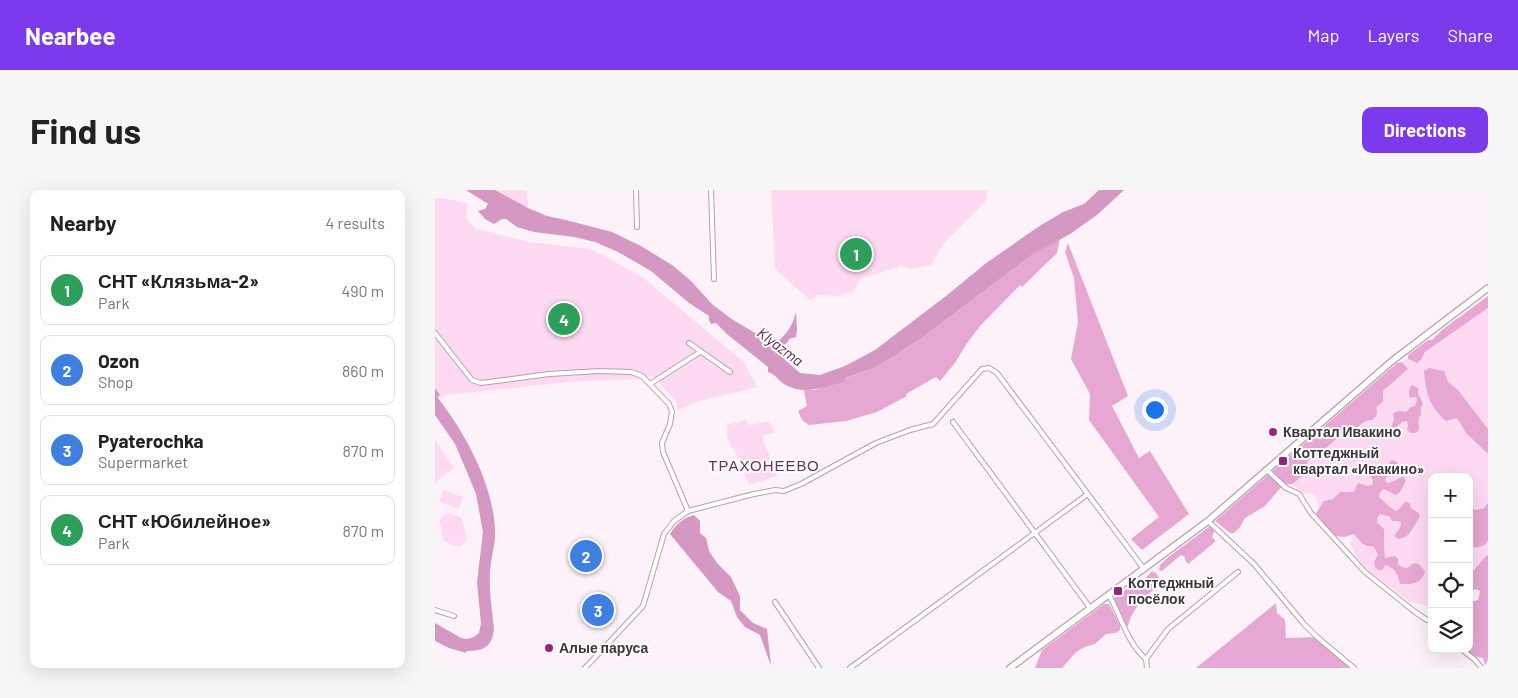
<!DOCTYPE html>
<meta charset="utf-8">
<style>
body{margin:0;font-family:Barlow,sans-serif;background:#f6f6f6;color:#222}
.controls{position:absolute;right:15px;bottom:15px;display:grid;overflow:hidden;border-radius:10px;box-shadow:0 5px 20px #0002}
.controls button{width:45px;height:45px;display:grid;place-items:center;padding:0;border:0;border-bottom:1px solid #e0e0e0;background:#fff;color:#222;font:25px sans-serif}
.you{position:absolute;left:719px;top:219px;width:18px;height:18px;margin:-12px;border:4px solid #fff;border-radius:50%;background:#1a73e8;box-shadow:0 0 0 8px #1a73e833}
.badge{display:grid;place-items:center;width:32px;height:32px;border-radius:50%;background:#7c3aed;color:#fff;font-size:16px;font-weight:700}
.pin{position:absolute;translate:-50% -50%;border:2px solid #fff;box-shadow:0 1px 5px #0006}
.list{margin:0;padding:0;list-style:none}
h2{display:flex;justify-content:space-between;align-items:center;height:65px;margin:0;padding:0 20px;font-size:21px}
h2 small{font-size:16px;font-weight:400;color:#767676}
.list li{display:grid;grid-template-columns:32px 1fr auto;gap:15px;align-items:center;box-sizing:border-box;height:70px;margin:0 10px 10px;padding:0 10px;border:1px solid #e0e0e0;border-radius:10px}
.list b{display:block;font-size:19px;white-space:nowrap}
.list p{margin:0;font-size:16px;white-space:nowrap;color:#767676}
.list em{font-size:16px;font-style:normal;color:#767676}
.icon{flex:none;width:28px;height:28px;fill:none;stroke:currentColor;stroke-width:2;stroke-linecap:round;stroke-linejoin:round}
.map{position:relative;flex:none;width:1053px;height:478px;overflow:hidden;border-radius:10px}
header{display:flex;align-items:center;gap:30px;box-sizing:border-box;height:70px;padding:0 25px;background:#7c3aed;color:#fff}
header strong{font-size:24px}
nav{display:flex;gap:28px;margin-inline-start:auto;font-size:18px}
.intro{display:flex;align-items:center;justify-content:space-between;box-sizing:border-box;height:120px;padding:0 30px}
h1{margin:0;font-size:35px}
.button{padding:12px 22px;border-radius:10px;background:#7c3aed;color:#fff;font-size:18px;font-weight:700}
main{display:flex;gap:30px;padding:0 30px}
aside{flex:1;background:#fff;border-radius:10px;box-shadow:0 5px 20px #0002}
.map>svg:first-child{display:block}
</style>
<header>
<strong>Nearbee</strong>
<nav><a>Map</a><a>Layers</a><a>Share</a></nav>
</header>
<div class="intro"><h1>Find us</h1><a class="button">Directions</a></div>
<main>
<aside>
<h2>Nearby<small>4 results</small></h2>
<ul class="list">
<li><span class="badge" style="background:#2e9e5b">1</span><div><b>СНТ «Клязьма-2»</b><p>Park</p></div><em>490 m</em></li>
<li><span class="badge" style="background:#3f7fe0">2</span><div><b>Ozon</b><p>Shop</p></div><em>860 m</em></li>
<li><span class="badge" style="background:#3f7fe0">3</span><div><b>Pyaterochka</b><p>Supermarket</p></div><em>870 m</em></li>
<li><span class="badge" style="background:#2e9e5b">4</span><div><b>СНТ «Юбилейное»</b><p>Park</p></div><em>870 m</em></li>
</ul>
</aside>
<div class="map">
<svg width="1053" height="478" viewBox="0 0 1053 478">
<rect width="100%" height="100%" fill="#fef2fa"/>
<g fill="#fedaf2" fill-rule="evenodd">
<path d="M60 0H92L93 18Z"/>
<path d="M336 0H552L551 11 509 53 496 75 474 79 467 76 428 88 423 92 418 101 403 106 384 105 375 110 340 79Z"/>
<path d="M5 8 33 13 31 24 32 29 41 39 94 52 156 59 206 86 310 173 322 197 261 212 243 220 241 211 218 186 203 189 136 192 11 205 0 211V9Z"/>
<path d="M1053 118V239L1023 200 1013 192 1009 181 1022 228 1031 243 1053 264V313L1049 318 1040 320 1034 314V287H997V419L989 415 975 412 934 381 919 363 915 353 919 344 928 356H938L943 364 939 372C957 377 960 375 965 394L976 395 981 393 972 378 967 377 950 368 949 354V339L942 332V328L945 324 950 325 966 334 965 338 976 344 979 335 985 327 984 323 976 318 971 311 962 321C956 318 950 312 944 307L945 303 948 299 961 305 964 287 956 292 952 293 949 289 957 283 948 280 943 282 938 290 937 295 919 302H905L898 309 889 311 884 319 881 307 878 303 869 304 857 294 868 284 873 271 891 258 905 246 910 238 926 236 948 211V202L972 179 967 172 973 169 982 173 986 170 990 162ZM983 198V203L988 214 986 218V225C982 230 982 234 984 240L981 243 972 238 973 236 972 231 967 232 960 239 956 235 959 229 980 216 982 209 974 206 975 201Z"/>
<path d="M311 230 314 235 334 231 340 243 327 246 342 286 314 295 299 259H297L292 247V235Z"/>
<path d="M0 250 19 278 0 292Z"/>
<path d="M8 300 28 307 24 319 4 312Z"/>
<path d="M11 323 23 326 27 329C28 337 32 343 31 351L26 356C1 353 10 347 4 330Z"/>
<path d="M1053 351V365C1046 370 1042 379 1034 384V357L1050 355Z"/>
</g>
<g fill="#e6a8d3">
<path d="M625 49 622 63 587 97 585 95 546 135 532 153 520 173 505 191 501 187 471 204 472 206 442 222 411 231 374 235 367 230 363 221 372 216 369 200H380L439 178 453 170 488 147 597 65Z"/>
<path d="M633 53 693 206 677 216 704 268 715 261 754 324 707 360 696 349 724 327 654 230 655 204 636 169 643 132 639 88 630 62Z"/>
<path d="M1053 106V118L990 162 986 170 982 173 973 169V165L993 150H997L1007 140Z"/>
<path d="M967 172 973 179 948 201V211L941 218C943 224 942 226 937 230 929 229 924 237 918 241L915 237 910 238 905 246 891 258 873 271 868 284 865 288 857 294 848 295 830 316 810 328 805 337 799 343H795L780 331 962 173Z"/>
<path d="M994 178 1009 181 1013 192 1023 200 1053 239V264L1031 243 1022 228 1011 231C994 215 991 204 989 181Z"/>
<path d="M977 195 983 198V203L988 214 986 218V225C981 231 985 233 984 240L981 243H976L972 240 973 236 972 231 967 232 960 239 956 237 959 229 958 224C962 220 967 221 971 222L976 217 980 216 982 209 980 207 975 208C973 204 974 198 977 195Z"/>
<path d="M957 270 962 272 963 276H968L961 283H957L950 289 952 293C959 292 963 287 969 287L971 291 965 302 961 305 948 299 945 303 944 307C950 312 956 319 962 321L971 311 975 314 976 318 984 323 985 327C977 337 977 347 963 349L959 346 965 338 966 333 962 331H957L955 327 945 324 942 328V332L949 339V354L950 368 960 366 963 369V374L967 377 972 378 979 373 984 374 990 382C986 394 976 395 965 394 962 383 961 379 950 375L948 380H943L940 377 939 372 943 364 938 356C928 358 925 351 919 344L910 347 900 346C895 340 883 328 881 323L889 311 898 309 905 302H919L923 293 932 296 937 295 938 290 935 286 939 279 943 282 948 280Z"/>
<path d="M1053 313V351L1050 355 1041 358 1036 355 1034 357V314L1040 320 1049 318Z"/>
<path d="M775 336 777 337 780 340 777 347 780 350V352L753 374 750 370V367L746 365 727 381 724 380 725 375 731 369Z"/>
<path d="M1053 365V478H1051L1048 468 1038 466 1031 459H1034V412L1043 410 1045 401 1041 399 1034 402V384C1042 379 1045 370 1053 365Z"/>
<path d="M717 381 721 383 728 394C724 398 721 399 717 401 706 410 696 422 693 436L691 435 679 408 704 390H709Z"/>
<path d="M841 413 842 423 850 430 851 448 882 447 917 478H761Z"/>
<path d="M669 414H674L685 435V440L681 443 671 444 660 454 650 457 641 462 627 478H600L607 460Z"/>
</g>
<g fill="#d598c2">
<path d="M31 0H60L93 18 112 26 131 30 177 42 206 56 237 75 255 90 278 115 298 130 327 147 338 156C351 144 356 140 361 122L362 140 361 147 354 149 352 153 346 157 345 161 347 167 365 183 385 185 410 176 440 160 511 106 550 74 603 37 628 22 649 14 664 0H689L662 25 635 44 597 65 488 147 453 170 439 178 411 188 408 192C389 197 368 206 349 194 343 190 340 184 333 182V177L293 145 281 133 276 134 274 130V126L254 113 216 81 183 62 160 52 139 47 99 42 82 37 71 29H67L59 34 50 29 43 21 50 19 53 14Z"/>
<path d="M0 198 5 205 2 207C30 242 58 294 60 339 61 353 56 367 55 381 54 401 57 420 59 439 57 457 49 461 32 461L31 463 14 458 0 451V433L26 448 32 449 39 447 44 443 46 434 42 392 48 342 41 304 32 282 20 254 0 225Z"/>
<path d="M259 325 265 331V343L271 348 274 361 282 373 296 387 305 406V420L318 433 332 439 336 476 325 445 310 437 302 427 296 411 283 402 235 344C241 334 248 328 259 325Z"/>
</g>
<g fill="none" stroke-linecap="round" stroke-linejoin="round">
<defs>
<g id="street">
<path d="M201 0 202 37"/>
<path d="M276 0 279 89"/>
<path d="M0 143 37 190 46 193 114 184 165 181 196 182 207 186 234 214 237 222 235 234 227 253 228 262 253 321"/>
<path d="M254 153 295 182"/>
<path d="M215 194 265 162"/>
<path d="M518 232 656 419"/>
<path d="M832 280 851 298 864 304 876 323 930 382 980 422 992 430H997"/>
<path d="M773 331 819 374 869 434 882 447 919 478"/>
<path d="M674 405C686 426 692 453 711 469"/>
<path d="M340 412 384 478"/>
<path d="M0 420 19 426"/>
<path d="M1026 459 1039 469 1047 478"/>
<path d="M150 478 208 416 229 344 239 331 253 321 319 304 340 300 349 301 366 294 441 253 475 240 498 234 547 179 554 178 562 183 709 379"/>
<path d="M415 478 653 304"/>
<path d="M712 478 711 469 733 439 803 382"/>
</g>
<path id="secondary" d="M575 478 773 331 957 171 1053 98"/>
</defs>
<use href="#street" stroke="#b3a1ad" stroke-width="6"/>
<use href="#secondary" stroke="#b3a1ad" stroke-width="8"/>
<use href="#street" stroke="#fff" stroke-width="4"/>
<use href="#secondary" stroke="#fff" stroke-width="5.5"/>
</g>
<g fill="#98237e" stroke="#fff" stroke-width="2">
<circle cx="838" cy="242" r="5"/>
<rect x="843" y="266" width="10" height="10" rx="2.5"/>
<rect x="678" y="396" width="10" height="10" rx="2.5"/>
<circle cx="114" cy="458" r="5"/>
</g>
<g text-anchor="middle" stroke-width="4" stroke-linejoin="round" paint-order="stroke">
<g font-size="14" font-weight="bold" fill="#3c353a" stroke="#fff" text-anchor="start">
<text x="848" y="247">Квартал Ивакино</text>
<text x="858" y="268">Коттеджный<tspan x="858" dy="16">квартал «Ивакино»</tspan></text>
<text x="693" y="398">Коттеджный<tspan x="693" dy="16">посёлок</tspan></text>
<text x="124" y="463">Алые паруса</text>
</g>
<g font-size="15" font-style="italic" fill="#5d154c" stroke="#fff">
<text transform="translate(345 157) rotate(37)" y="5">Klyazma</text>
</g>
<g font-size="15" letter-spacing="1" fill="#6b315c" stroke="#fff">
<text x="329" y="281">ТРАХОНЕЕВО</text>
</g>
</g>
</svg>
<div class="controls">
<button>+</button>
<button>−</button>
<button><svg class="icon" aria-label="locate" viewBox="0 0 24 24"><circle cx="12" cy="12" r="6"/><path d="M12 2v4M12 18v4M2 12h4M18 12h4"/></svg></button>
<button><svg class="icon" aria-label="layers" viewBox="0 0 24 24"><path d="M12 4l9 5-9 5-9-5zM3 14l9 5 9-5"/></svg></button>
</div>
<div class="you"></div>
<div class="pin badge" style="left:421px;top:64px;background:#2e9e5b">1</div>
<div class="pin badge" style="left:151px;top:366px;background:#3f7fe0">2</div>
<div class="pin badge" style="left:163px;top:420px;background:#3f7fe0">3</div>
<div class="pin badge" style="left:129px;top:129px;background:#2e9e5b">4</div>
</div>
</main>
